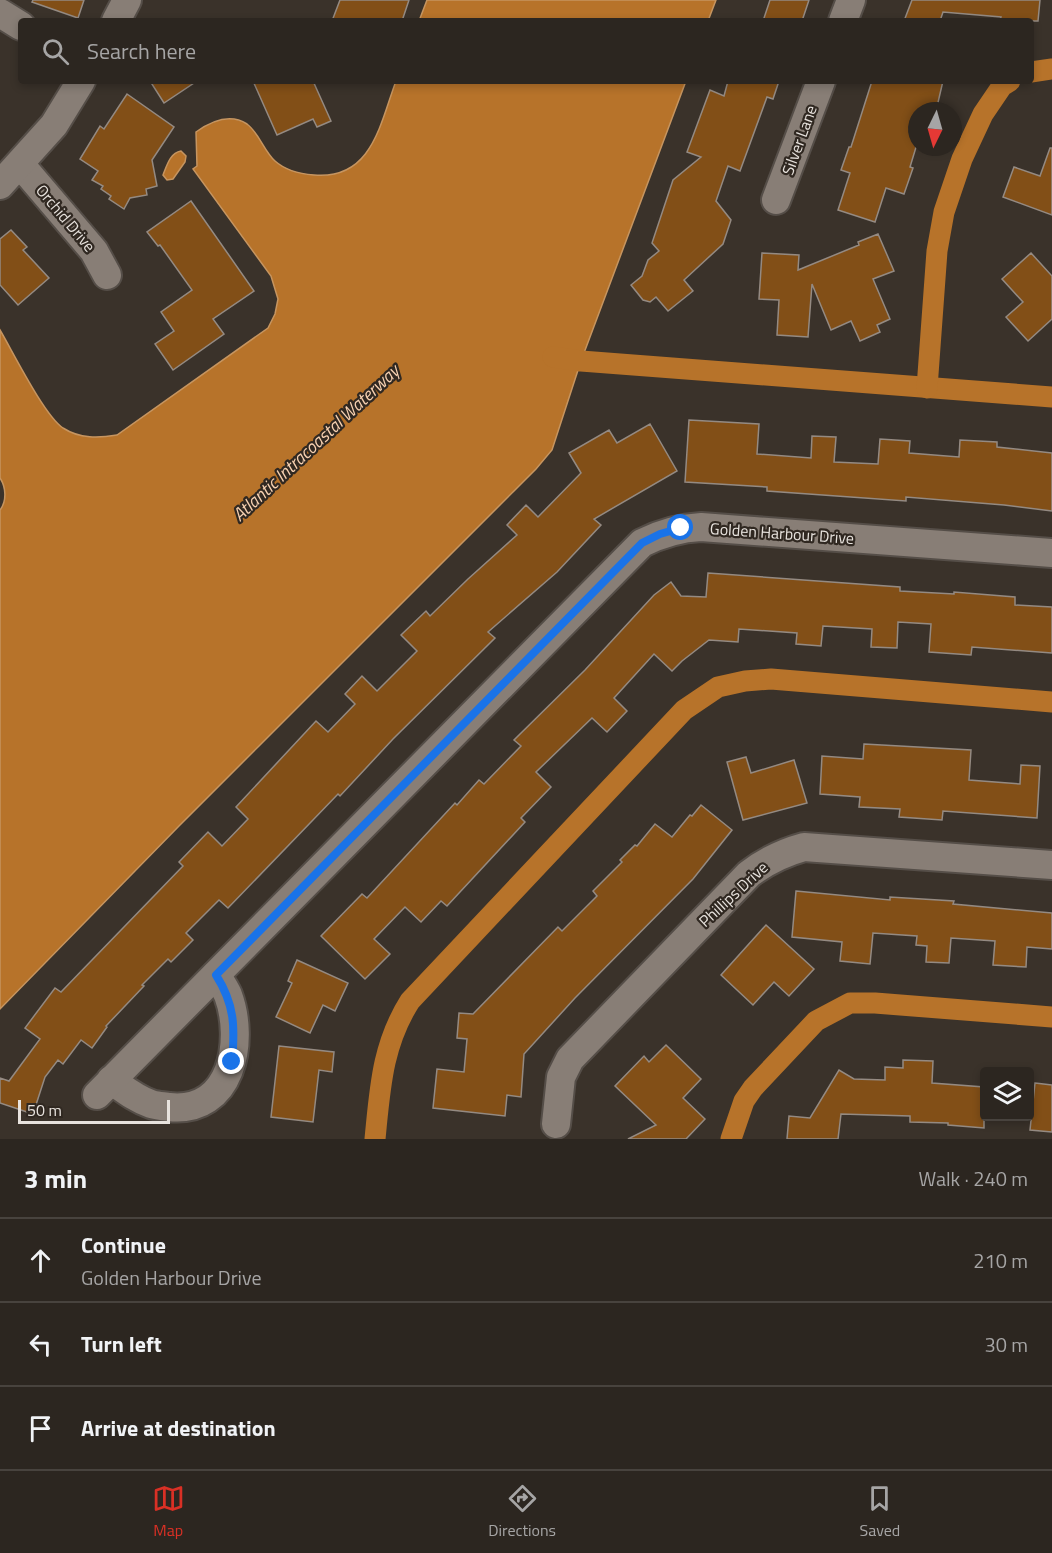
<!DOCTYPE html>
<meta charset="utf-8">
<style>
body{margin:0;font-family:"Titillium Web",sans-serif;background:#38322d;color:#f1f3f6}
.controls{position:absolute;right:18px;bottom:18px;display:grid;overflow:hidden;border-radius:6px;box-shadow:0 3px 9px #0003}
.controls button{width:54px;height:54px;display:grid;place-items:center;padding:0;border:0;border-bottom:2px solid #48433e;background:#2c2620;color:#f1f3f6;font:30px sans-serif}
.compass{position:absolute;left:908px;top:102px;width:54px;height:54px;border-radius:50%;background:#2c2620;box-shadow:0 3px 9px #0003;rotate:185deg}
.scale{position:absolute;left:18px;bottom:15px;width:152px;box-sizing:border-box;padding-left:6px;border:3px solid #e8e3de;border-top:0;font-size:16px;line-height:21px;white-space:nowrap;color:#e8e3de;-webkit-text-stroke:4px #302821;paint-order:stroke}
.stop{position:absolute;width:18px;height:18px;margin:-14px;border:4px solid #1a73e8;border-radius:50%;background:#fff}
.stop.end{background:#1a73e8;border-color:#fff;box-shadow:0 2px 6px #0008}
.list{margin:0;padding:0;list-style:none}
h2{display:flex;justify-content:space-between;align-items:center;height:78px;margin:0;padding:0 24px;font-size:26px}
h2 small{font-size:20px;font-weight:400;color:#a6a5a5}
.list li{display:grid;grid-template-columns:39px 1fr auto;gap:18px;align-items:center;box-sizing:border-box;height:84px;padding:0 24px;border-top:2px solid #48433e}
.list b{display:block;font-size:22px;white-space:nowrap}
.list p{margin:0;font-size:20px;white-space:nowrap;color:#a6a5a5}
.list em{font-size:20px;font-style:normal;color:#a6a5a5}
.icon{flex:none;width:33px;height:33px;fill:none;stroke:currentColor;stroke-width:2;stroke-linecap:round;stroke-linejoin:round}
.map{position:relative;flex:none;width:1052px;height:1139px;overflow:hidden}
.search{position:absolute;background:#2c2620;box-shadow:0 3px 9px #0003;left:18px;right:18px;top:18px;height:66px;display:flex;align-items:center;gap:15px;box-sizing:border-box;padding:0 21px;border-radius:6px;color:#a6a5a5;font-size:22px}
.sheet{height:330px;background:#2c2620}
nav{display:flex;justify-content:space-around;align-items:center;box-sizing:border-box;height:84px;border-top:2px solid #48433e;background:#2c2620;font-size:16px;color:#a6a5a5}
nav a{display:grid;justify-items:center;gap:3px}
nav .on{color:#d93025}
.map>svg:first-child{display:block}
</style>
<div class="map">
<svg width="1052" height="1139" viewBox="0 0 1052 1139">
<rect width="100%" height="100%" fill="#3a322a"/>
<g fill="#b7732a" stroke="#c69560" stroke-width="1.5">
<path d="M427 0H716L708 21H419Z"/>
<path d="M396 81H686L581 361 552 450 536 469 179 826 0 1009V510C7 501 6 487 0 478V330C13 352 44 415 63 428 80 439 99 438 117 435L268 328 275 314 278 299 271 276 193 169 197 166 196 132C210 122 230 113 247 124 259 133 264 151 275 161 285 170 301 174 314 175 372 180 380 124 396 81Z"/>
<path d="M181 151 186 156 185 162 173 179 167 180 163 175C167 165 170 153 181 151Z"/>
</g>
<g fill="none" stroke-linecap="round" stroke-linejoin="round">
<g stroke="#b7732a" stroke-width="21">
<path d="M1031 72 1052 69"/>
<path d="M553 357 581 361 1052 397"/>
<path d="M927 388 937 251 944 212 962 159 983 114 1002 86 1010 81"/>
<path d="M375 1139C380 1089 382 1045 410 1001L684 710 718 687 745 681 771 679 1052 702"/>
<path d="M731 1139 744 1101 753 1088 816 1021 850 1003H875L1052 1017"/>
</g>
</g>
<g fill="#824f17" stroke="#948a82" stroke-width="1.5">
<path d="M33 0H84L78 18 32 2Z"/>
<path d="M340 0H409L402 21H332Z"/>
<path d="M770 0H809L802 21H763Z"/>
<path d="M912 0H1040L1038 21H1000L1001 17 943 12 940 21H904Z"/>
<path d="M150 81H197L164 103Z"/>
<path d="M253 81H313L331 121 317 127 313 119 277 135Z"/>
<path d="M728 81H779L773 99 767 97 740 171 728 166 716 201 731 220 723 244 684 280 693 291 668 311 656 297 650 302 643 300 631 285 642 276 648 260 659 251 652 243 673 180 701 157 687 152 710 90 724 96Z"/>
<path d="M872 81H943L936 111H917V144L910 167 913 168 904 194 886 188 875 222 838 210 850 173 841 170 849 147H851Z"/>
<path d="M127 94 174 127 152 160 157 186 146 189 147 195 130 198 124 209 109 199 111 196 101 189 103 186 92 180 98 171 80 159 100 126 104 129Z"/>
<path d="M1050 148H1052V215L1003 197 1014 167 1040 176Z"/>
<path d="M191 201 254 291 213 319 224 334 173 370 155 344 174 331 161 312 192 290 160 245 158 246 147 232Z"/>
<path d="M11 230 27 247 23 250 49 278 18 305 0 285V239Z"/>
<path d="M878 234 894 271 873 279 890 319 877 325 880 332 860 341 851 321 831 330 812 284 808 337 777 335 779 300 759 299 762 253 799 255 798 270 859 245 858 242Z"/>
<path d="M1031 253 1052 276V319L1028 341 1006 317 1023 302 1002 279Z"/>
<path d="M689 420 759 424 757 454 811 458 812 436 836 437 834 462 878 464 880 439 910 441 909 453 959 457 960 440 997 442V447L1052 453V511L1004 505 906 497V501L767 491V487L685 482Z"/>
<path d="M650 424 677 471 594 519 601 525 557 572 488 632 495 638 393 739 340 796 338 794 228 908 219 900 186 933 193 940 171 962 168 959 142 985 144 986 106 1026 107 1027 92 1048 81 1040 63 1064 58 1060 45 1077 33 1114 0 1103V1078L9 1081 40 1039 25 1028 55 988 61 992 183 866 179 862 208 832 222 846 248 819 236 807 316 721 328 732 355 704 345 694 362 676 377 691 417 651 401 635 426 611 430 616 468 579 517 535 507 525 526 505 538 517 581 473 569 453 609 430 617 443Z"/>
<path d="M708 573 900 587V591L954 594V592L1015 597V605L1052 607V653L972 647 971 655 929 652 931 624 898 622 897 648 871 647 872 629 823 626 821 646 796 644 797 633 739 629 738 642 709 640 682 661 672 671 654 654 614 698 627 711 607 732 592 718 536 772 551 787 521 818 525 822 447 906 441 901 421 922 405 907 374 939 390 954 365 979 321 936 362 894 367 898 455 803 457 805 479 780 484 784 521 746 514 740 585 670 654 595 671 582 681 596 706 597Z"/>
<path d="M864 744 971 750 969 780 1020 784 1021 765 1040 766 1037 818 943 811 942 820 899 817 900 809 859 807 860 797 820 794 822 756 863 759Z"/>
<path d="M746 757 751 773 794 760 807 803 743 820 727 762Z"/>
<path d="M701 805 732 830 693 879 575 998 524 1054 521 1097 507 1095 505 1116 433 1108 437 1069 464 1072 467 1039 457 1038 459 1013 473 1014 558 927 562 931 597 896 593 891 622 862 620 860 635 845 637 846 655 824 672 837 690 815 692 816Z"/>
<path d="M796 891 890 900V897L954 901 953 904 1052 913V949L1027 947 1026 967 993 965 995 941 951 938 949 963 926 962 927 946 916 945 917 936 873 933 870 964 840 961 842 942 792 937Z"/>
<path d="M766 925 814 969 789 996 774 982 753 1005 721 975Z"/>
<path d="M297 960 348 983 335 1011 323 1005 310 1033 276 1017 292 983 288 981Z"/>
<path d="M666 1045 701 1079 683 1098 705 1119 686 1139H628L656 1125 615 1086 644 1056 649 1062Z"/>
<path d="M279 1046 334 1052 332 1072 319 1070 313 1122 271 1117Z"/>
<path d="M903 1060 933 1061 932 1083 984 1087V1128L948 1125V1123L910 1122V1116L841 1114 838 1139H787L789 1116 810 1118 839 1070 854 1079 885 1080V1067L903 1068Z"/>
<path d="M1035 1083 1052 1085V1132L1030 1130Z"/>
</g>
<g fill="none" stroke-linecap="round" stroke-linejoin="round">
<defs>
<g id="minor">
<path d="M0 13 21 26"/>
<path d="M116 21 127 0"/>
<path d="M843 21 851 0"/>
<path d="M20 164 94 251 107 275"/>
<path d="M0 185 54 125 81 81"/>
<path d="M776 200 821 81"/>
<path d="M111 1080C124 1089 136 1099 151 1104 157 1106 163 1106 169 1107 232 1114 245 1041 228 995 225 988 220 981 216 975"/>
<path d="M97 1095 642 543C662 533 679 528 701 527L1052 553"/>
<path d="M556 1124 561 1077 570 1059 749 874C766 861 782 853 804 847L1052 865"/>
</g>
</defs>
<use href="#minor" stroke="#554e48" stroke-width="32"/>
<use href="#minor" stroke="#887e76" stroke-width="28"/>
</g>
<g fill="none" stroke-linecap="round" stroke-linejoin="round">
<path stroke="#1a73e8" stroke-width="8" d="M232 1062C235 1027 235 1005 216 975L642 543 660 534 681 528"/>
</g>
<g text-anchor="middle" stroke-width="4.5" stroke-linejoin="round" paint-order="stroke">
<g font-size="16" fill="#e8e3de" stroke="#302821">
<text transform="translate(799 140) rotate(-70)" y="6">Silver Lane</text>
<text transform="translate(66 218) rotate(50)" y="6">Orchid Drive</text>
<text transform="translate(782 533) rotate(4)" y="6">Golden Harbour Drive</text>
<text transform="translate(733 894) rotate(-43)" y="6">Phillips Drive</text>
</g>
<g font-size="18" font-style="italic" fill="#f7d1b1" stroke="#302821">
<text transform="translate(316 443) rotate(-43)" y="6">Atlantic Intracoastal Waterway</text>
</g>
</g>
</svg>
<div class="controls">
<button><svg class="icon" aria-label="layers" viewBox="0 0 24 24"><path d="M12 4l9 5-9 5-9-5zM3 14l9 5 9-5"/></svg></button>
</div>
<svg class="compass" viewBox="-18 -18 36 36"><path d="M0-13l5 13h-10z" fill="#e53935"/><path d="M0 13l5-13h-10z" fill="#a6a5a5"/></svg>
<div class="scale">50 m</div>
<div class="stop" style="left:681px;top:528px"></div>
<div class="stop end" style="left:232px;top:1062px"></div>
<div class="search"><svg class="icon" aria-label="search" viewBox="0 0 24 24"><circle cx="10" cy="10" r="6"/><path d="M15 15l6 6"/></svg>Search here</div>
</div>
<section class="sheet">
<h2>3 min<small>Walk · 240 m</small></h2>
<ul class="list">
<li><svg class="icon" aria-label="ahead" viewBox="0 0 24 24"><path d="M12 20V5M6 11l6-6 6 6"/></svg><div><b>Continue</b><p>Golden Harbour Drive</p></div><em>210 m</em></li>
<li><svg class="icon" aria-label="left" viewBox="0 0 24 24"><path d="M17 20v-9H6M10 6l-5 5 5 5"/></svg><div><b>Turn left</b></div><em>30 m</em></li>
<li><svg class="icon" aria-label="arrive" viewBox="0 0 24 24"><path d="M6 21V4h12l-3 4 3 4H6"/></svg><div><b>Arrive at destination</b></div></li>
</ul>
</section>
<nav>
<a class="on"><svg class="icon" aria-label="map" viewBox="0 0 24 24"><path d="M3 6l6-2 6 2 6-2v14l-6 2-6-2-6 2zM9 4v14M15 6v14"/></svg>Map</a>
<a><svg class="icon" aria-label="directions" viewBox="0 0 24 24"><path d="M12 3l9 9-9 9-9-9zM9 14v-3h6M13 9l2 2-2 2"/></svg>Directions</a>
<a><svg class="icon" aria-label="saved" viewBox="0 0 24 24"><path d="M7 4h10v16l-5-4-5 4z"/></svg>Saved</a>
</nav>
